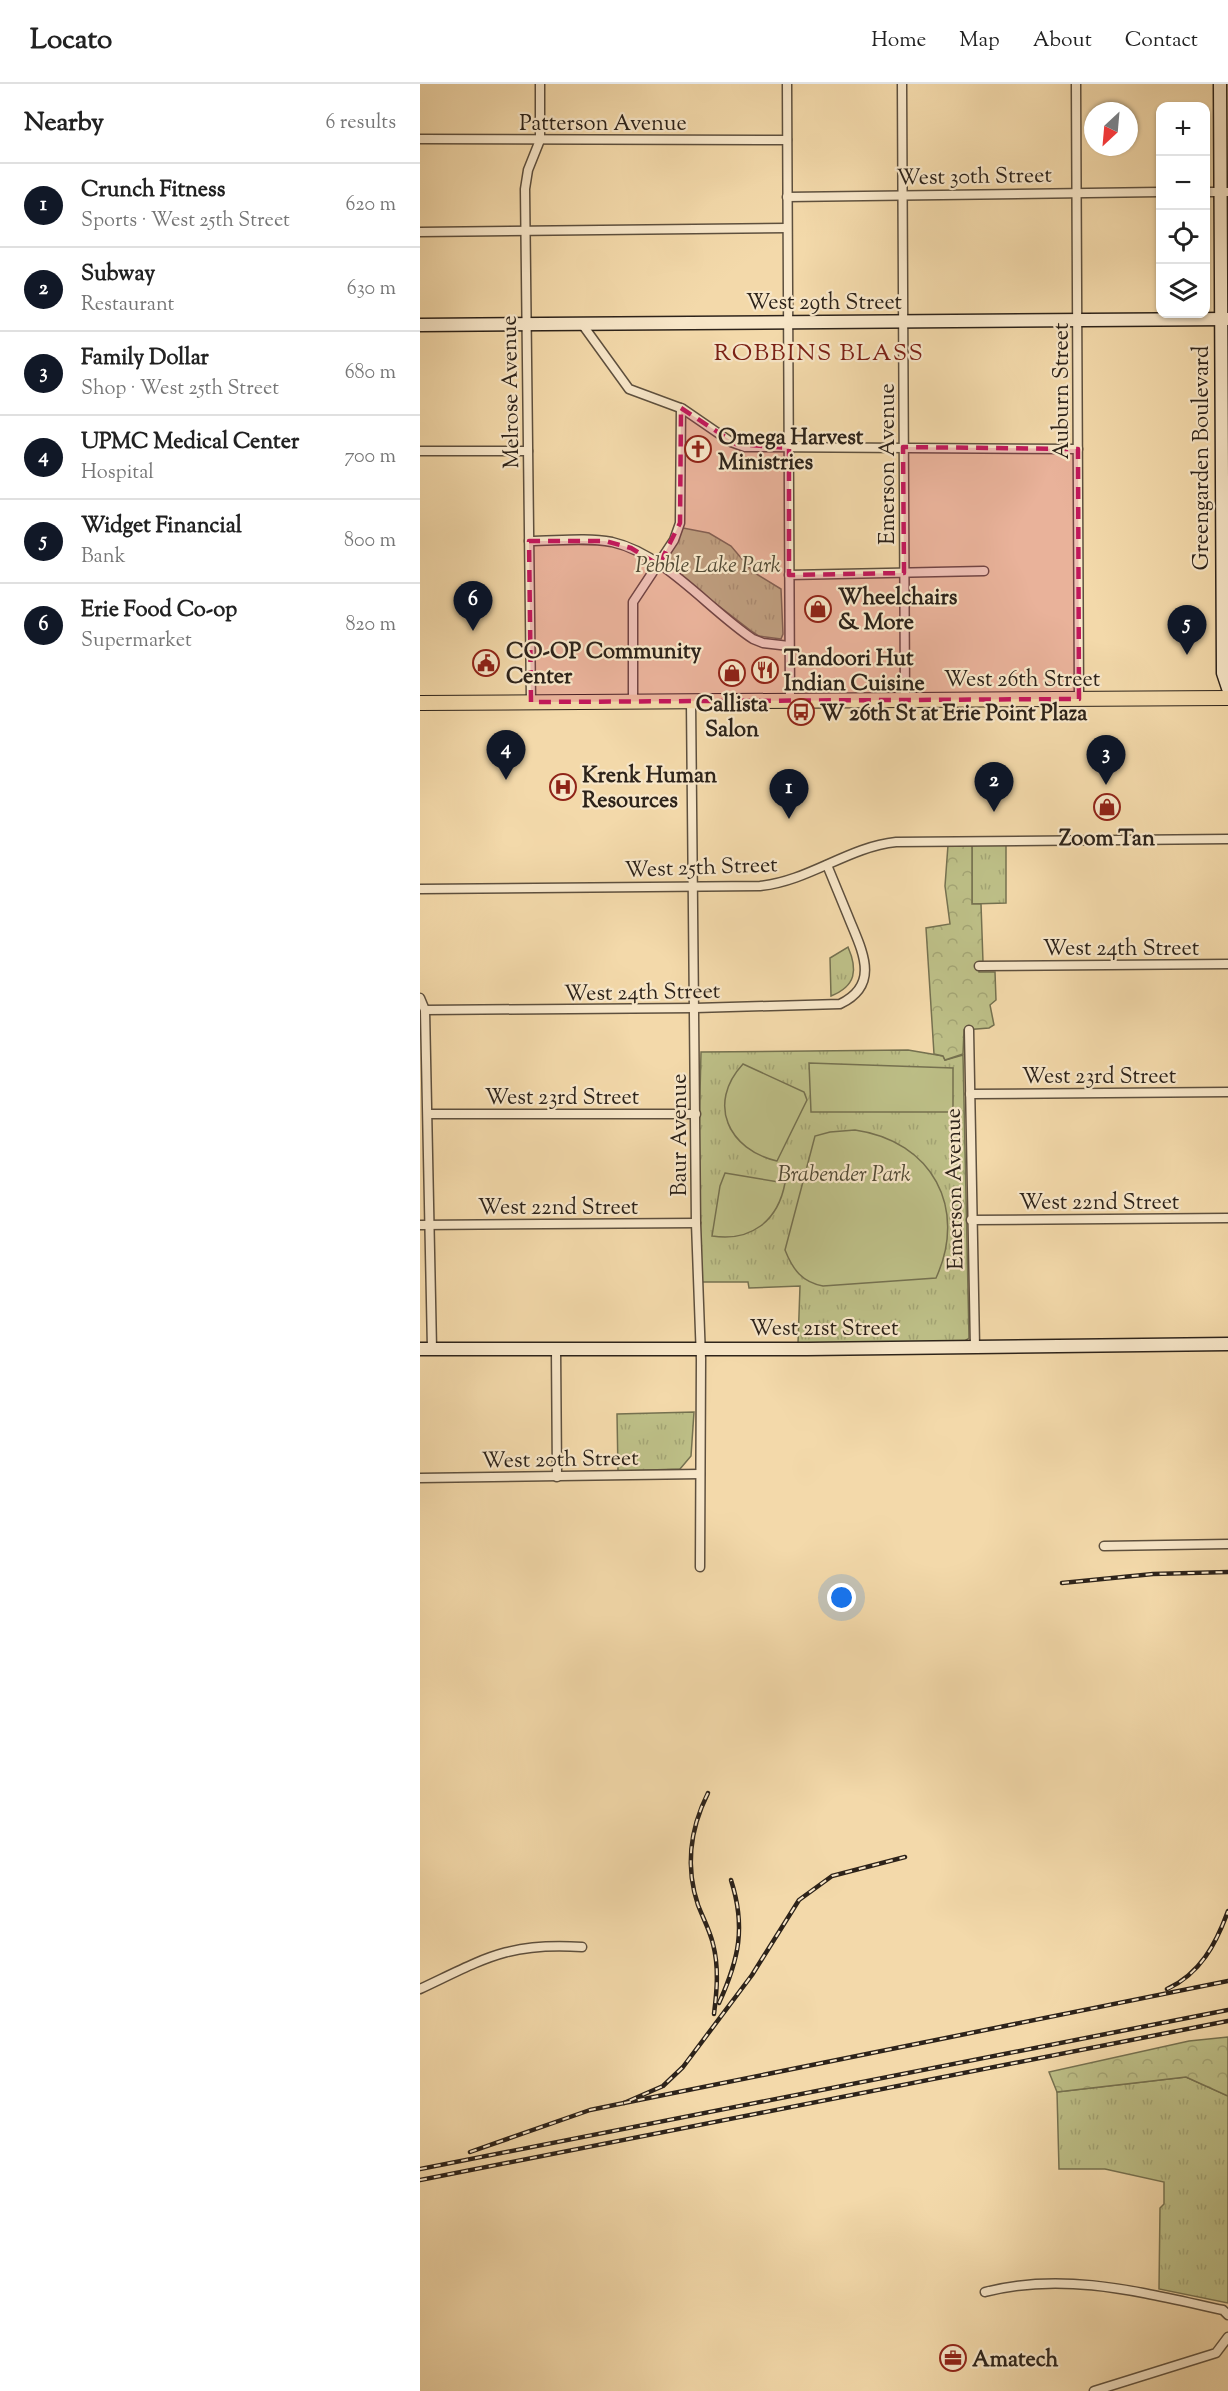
<!DOCTYPE html>
<meta charset="utf-8">
<style>
body{margin:0;font-family:"Sorts Mill Goudy",serif;background:#f2f2f2;color:#222}
.controls{position:absolute;right:18px;top:18px;display:grid;overflow:hidden;border-radius:12px;box-shadow:0 2px 4px #0004}
.controls button{width:54px;height:54px;display:grid;place-items:center;padding:0;border:0;border-bottom:2px solid #e0e0e0;background:#fff;color:#222;font:30px sans-serif}
.compass{position:absolute;left:664px;top:18px;width:54px;height:54px;border-radius:50%;background:#fff;box-shadow:0 2px 4px #0004;rotate:206deg}
.you{position:absolute;left:422px;top:1514px;width:21px;height:21px;margin:-15px;border:4px solid #fff;border-radius:50%;background:#1a73e8;box-shadow:0 0 0 9px #1a73e833}
.badge{display:grid;place-items:center;width:39px;height:39px;border-radius:50%;background:#111827;color:#fff;font-size:20px;font-weight:700}
.pin{position:absolute;translate:-50% -50px;filter:drop-shadow(0 2px 3px #0008)}
.pin::after{content:'';position:absolute;top:32px;width:21px;height:18px;background:inherit;clip-path:polygon(0 0,100% 0,50% 100%)}
.list{margin:0;padding:0;list-style:none}
h2{display:flex;justify-content:space-between;align-items:center;height:78px;margin:0;padding:0 24px;font-size:26px}
h2 small{font-size:20px;font-weight:400;color:#767676}
.list li{display:grid;grid-template-columns:39px 1fr auto;gap:18px;align-items:center;box-sizing:border-box;height:84px;padding:0 24px;border-top:2px solid #e0e0e0}
.list b{display:block;font-size:22px;white-space:nowrap}
.list p{margin:0;font-size:20px;white-space:nowrap;color:#767676}
.list em{font-size:20px;font-style:normal;color:#767676}
.icon{flex:none;width:33px;height:33px;fill:none;stroke:currentColor;stroke-width:2;stroke-linecap:round;stroke-linejoin:round}
.map{position:relative;flex:none;width:808px;height:2307px;overflow:hidden}
header{display:flex;align-items:center;gap:36px;box-sizing:border-box;height:84px;padding:0 30px;background:#fff;border-bottom:2px solid #e0e0e0}
header strong{font-size:28px}
nav{display:flex;gap:33px;margin-inline-start:auto;font-size:21px}
main{display:flex}
aside{flex:1;background:#fff}
.map>svg:first-child{display:block}
</style>
<header>
<strong>Locato</strong>
<nav><a>Home</a><a>Map</a><a>About</a><a>Contact</a></nav>
</header>
<main>
<aside>
<h2>Nearby<small>6 results</small></h2>
<ul class="list">
<li><span class="badge">1</span><div><b>Crunch Fitness</b><p>Sports · West 25th Street</p></div><em>620 m</em></li>
<li><span class="badge">2</span><div><b>Subway</b><p>Restaurant</p></div><em>630 m</em></li>
<li><span class="badge">3</span><div><b>Family Dollar</b><p>Shop · West 25th Street</p></div><em>680 m</em></li>
<li><span class="badge">4</span><div><b>UPMC Medical Center</b><p>Hospital</p></div><em>700 m</em></li>
<li><span class="badge">5</span><div><b>Widget Financial</b><p>Bank</p></div><em>800 m</em></li>
<li><span class="badge">6</span><div><b>Erie Food Co-op</b><p>Supermarket</p></div><em>820 m</em></li>
</ul>
</aside>
<div class="map">
<svg width="808" height="2307" viewBox="0 0 808 2307">
<defs>
<pattern id="grass-tufts" width="24" height="20" patternUnits="userSpaceOnUse" patternTransform="scale(1.5)"><rect width="24" height="20" fill="#bdbf87"/><path d="M3 7l-1-3M5 7V3M7 7l1-3M15 17l-1-3M17 17v-4M19 17l1-3" fill="none" stroke="#a3a474"/></pattern>
<pattern id="forest-crowns" width="20" height="18" patternUnits="userSpaceOnUse" patternTransform="scale(1.5)"><rect width="20" height="18" fill="#bdbf87"/><path d="M2 6a3 3 0 1 1 6 0M12 15a3 3 0 1 1 6 0" fill="none" stroke="#a3a474"/></pattern>
</defs>
<rect width="100%" height="100%" fill="#f3d9aa"/>
<filter id="stains"><feTurbulence type="fractalNoise" baseFrequency=".00333" numOctaves="4"/><feColorMatrix values="0 0 0 0 .2 0 0 0 0 .09 0 0 0 0 .02 0 0 0 .5 -.17"/></filter>
<radialGradient id="worn" r=".72"><stop offset=".6" stop-color="#630" stop-opacity="0"/><stop offset="1" stop-color="#630" stop-opacity=".3"/></radialGradient>
<g fill="url(#grass-tufts)" stroke="#757150" stroke-width="1.5">
<path d="M263 444 289 449 311 462 333 488 361 505 363 550 361 555 339 552 330 546 247 482 246 475Z"/>
<path d="M552 760H586V819L552 820Z"/>
<path d="M428 863C438 886 436 902 411 912L410 874Z"/>
<path d="M488 966 523 972 525 976 543 971 549 1254 543 1258 378 1259 380 1202 329 1204 328 1198H282L278 1092 281 968Z"/>
<path d="M274 1328 271 1372 260 1385 198 1387 197 1330Z"/>
<path d="M766 1993 808 2012V2219L739 2205 740 2124 744 2120V2098L685 2085H639L637 2008Z"/>
</g>
<g fill="url(#forest-crowns)" stroke="#757150" stroke-width="1.5">
<path d="M552 760V820H561L563 878 559 882V888H575L576 916 570 921 574 941 569 944 544 946 543 970 525 976 523 972 514 970 506 844 530 840 525 802 528 761Z"/>
<path d="M808 1953V2012L766 1993 637 2008 629 1988 769 1957Z"/>
</g>
<g fill="#bdbf87" stroke="#757150" stroke-width="1.5">
<path d="M389 979 533 984V1028H391Z"/>
<path d="M323 980 384 1008 387 1016 357 1077C309 1066 286 1020 323 980Z"/>
<path d="M435 1046C512 1057 548 1124 516 1194L403 1202C382 1198 373 1186 365 1166L395 1052 410 1048Z"/>
<path d="M305 1089 365 1099C358 1137 331 1158 292 1152L300 1102Z"/>
</g>
<g fill="none" stroke-linecap="round" stroke-linejoin="round">
<defs>
<g id="street">
<path d="M367 0 370 617"/>
<path d="M482 0 485 616"/>
<path d="M656 0 659 615"/>
<path d="M0 55 367 56"/>
<path d="M786 108H808"/>
<path d="M367 113 740 108"/>
<path d="M0 148 367 144"/>
<path d="M162 240 209 305 263 325 311 358 325 363 658 365"/>
<path d="M0 367H108"/>
<path d="M109 457C136 457 166 453 192 458 245 470 289 526 333 555L343 559 369 562"/>
<path d="M369 491 564 487"/>
<path d="M271 617 276 1139 281 1275 280 1483"/>
<path d="M111 618 105 105 108 86 120 56V0"/>
<path d="M213 618V518L254 456 260 439 261 324"/>
<path d="M0 805 340 802C389 797 428 763 476 758L808 755"/>
<path d="M559 882 808 880"/>
<path d="M0 914 5 926 12 1265"/>
<path d="M5 926 275 924 420 920C462 900 441 865 428 832 421 815 414 798 407 781"/>
<path d="M549 946 555 1263"/>
<path d="M550 1010 808 1008"/>
<path d="M9 1030H276"/>
<path d="M551 1136 808 1134"/>
<path d="M0 1141 276 1139"/>
<path d="M136 1265 137 1393"/>
<path d="M0 1394 280 1390"/>
<path d="M684 1462 808 1460"/>
<path d="M0 1905C64 1875 88 1858 162 1863"/>
<path d="M565 2208C645 2187 724 2209 803 2226L808 2231"/>
<path d="M674 2307 796 2269 808 2253"/>
</g>
<g id="secondary">
<path d="M800 0 803 589 808 604"/>
<path d="M0 241 808 235"/>
<path d="M0 1265H387L808 1260"/>
</g>
<path id="primary" d="M0 619 808 614"/>
</defs>
<use href="#street" stroke="#5e503e" stroke-width="11"/>
<use href="#secondary" stroke="#2d231a" stroke-width="15"/>
<use href="#primary" stroke="#2d231a" stroke-width="16"/>
<use href="#street" stroke="#f7e6c8" stroke-width="8"/>
<use href="#secondary" stroke="#f7e6c8" stroke-width="12"/>
<use href="#primary" stroke="#f3d9aa" stroke-width="14"/>
<defs>
<g id="rail">
<path d="M642 1499 733 1490 808 1488"/>
<path d="M288 1709C270 1745 265 1782 278 1821 283 1834 290 1847 293 1860 299 1883 297 1906 294 1930"/>
<path d="M747 1905C780 1890 796 1860 808 1827"/>
<path d="M299 1919C319 1875 326 1843 311 1796"/>
<path d="M204 2019 808 1897"/>
<path d="M50 2068 170 2026 204 2019 243 2002 263 1983 332 1891 379 1816 412 1792 485 1773"/>
<path d="M0 2085 808 1926"/>
<path d="M0 2096 808 1937"/>
</g>
</defs>
<use href="#rail" stroke="#2d231a" stroke-width="4.5"/>
<use href="#rail" stroke="#f7e6c8" stroke-width="2" stroke-dasharray="7" stroke-linecap="butt"/>
</g>
<path fill="#c2185b" fill-opacity="0.2" stroke="#c2185b" stroke-width="4.5" stroke-dasharray="12 8" stroke-linejoin="round" d="M261 324 316 360 369 364V491L484 489 483 363 658 365 659 615 111 618 109 457H185L211 464 239 481 260 439Z"/>
<defs>
<symbol id="church-ring" viewBox="-11 -11 22 22"><circle r="9.5" fill="#f7e6c8" stroke="#8f2418" stroke-width="1.5"/><path d="M-1.2-6h2.4v3.5h3.3v2.4h-3.3V6h-2.4V-.1h-3.3v-2.4h3.3Z" fill="#8f2418"/></symbol>
<symbol id="shop-ring" viewBox="-11 -11 22 22"><circle r="9.5" fill="#f7e6c8" stroke="#8f2418" stroke-width="1.5"/><path d="M-5-2.5h2.3a2.7 3.5 0 0 1 5.4 0H5L5.5 6h-11ZM-1.5-2.5h3a1.5 2.3 0 0 0-3 0Z" fill="#8f2418"/></symbol>
<symbol id="civic-ring" viewBox="-11 -11 22 22"><circle r="9.5" fill="#f7e6c8" stroke="#8f2418" stroke-width="1.5"/><path d="M-.6-6.5H3V-4.5H.6V-3L4-1V1h2V6H-6V1h2V-1L-.6-3ZM-1.2 2.5V6h2.4V2.5Z" fill="#8f2418"/></symbol>
<symbol id="restaurant-ring" viewBox="-11 -11 22 22"><circle r="9.5" fill="#f7e6c8" stroke="#8f2418" stroke-width="1.5"/><path d="M-5-6h1v4h1v-4h1v4h1v-4h1v5L-1.5 .5V6h-2V.5L-5-1ZM5-6V6H3V1.5H1.5Q1.5-4 5-6Z" fill="#8f2418"/></symbol>
<symbol id="bus-ring" viewBox="-11 -11 22 22"><circle r="9.5" fill="#f7e6c8" stroke="#8f2418" stroke-width="1.5"/><path d="M-5-6H5V4H4V6H2V4H-2V6H-4V4H-5ZM-3.5-4V0h7V-4ZM-3.5 1.2v1.5H-2V1.2ZM2 1.2v1.5H3.5V1.2Z" fill="#8f2418"/></symbol>
<symbol id="hospital-ring" viewBox="-11 -11 22 22"><circle r="9.5" fill="#f7e6c8" stroke="#8f2418" stroke-width="1.5"/><path d="M-5-5h3v3.5h4V-5h3V5h-3V1.5h-4V5h-3Z" fill="#8f2418"/></symbol>
<symbol id="office-ring" viewBox="-11 -11 22 22"><circle r="9.5" fill="#f7e6c8" stroke="#8f2418" stroke-width="1.5"/><path d="M-6-3h4V-5.5h4V-3h4V5H-6ZM-1-4.5V-3h2v-1.5ZM-6 0V1H6V0Z" fill="#8f2418"/></symbol>
</defs>
<g fill-rule="evenodd">
<use href="#church-ring" x="263" y="350" width="30" height="30"/>
<use href="#shop-ring" x="383" y="510" width="30" height="30"/>
<use href="#civic-ring" x="51" y="564" width="30" height="30"/>
<use href="#restaurant-ring" x="330" y="571" width="30" height="30"/>
<use href="#shop-ring" x="297" y="574" width="30" height="30"/>
<use href="#bus-ring" x="366" y="613" width="30" height="30"/>
<use href="#hospital-ring" x="128" y="688" width="30" height="30"/>
<use href="#shop-ring" x="672" y="708" width="30" height="30"/>
<use href="#office-ring" x="518" y="2259" width="30" height="30"/>
</g>
<g text-anchor="middle" stroke-width="4.5" stroke-linejoin="round" paint-order="stroke">
<g font-size="22" fill="#2d231a" stroke="#f7e6c8">
<text x="183" y="46">Patterson Avenue</text>
<text transform="translate(554 91) rotate(-1)" y="8">West 30th Street</text>
<text x="404" y="225">West 29th Street</text>
<text transform="translate(640 307) rotate(-90)" y="8">Auburn Street</text>
<text transform="translate(89 308) rotate(-91)" y="8">Melrose Avenue</text>
<text transform="translate(780 374) rotate(-90)" y="8">Greengarden Boulevard</text>
<text transform="translate(466 380) rotate(-90)" y="8">Emerson Avenue</text>
<text x="602" y="602">West 26th Street</text>
<text transform="translate(281 782) rotate(-2)" y="8">West 25th Street</text>
<text x="701" y="871">West 24th Street</text>
<text transform="translate(222 907) rotate(-1)" y="8">West 24th Street</text>
<text x="679" y="999">West 23rd Street</text>
<text x="142" y="1020">West 23rd Street</text>
<text transform="translate(258 1051) rotate(-90)" y="8">Baur Avenue</text>
<text transform="translate(533 1105) rotate(-91)" y="8">Emerson Avenue</text>
<text x="679" y="1125">West 22nd Street</text>
<text x="138" y="1130">West 22nd Street</text>
<text x="404" y="1251">West 21st Street</text>
<text transform="translate(140 1374) rotate(-1)" y="8">West 20th Street</text>
</g>
<g font-size="22" font-weight="bold" fill="#2d231a" stroke="#f7e6c8" text-anchor="start">
<text x="298" y="360">Omega Harvest<tspan x="298" dy="25">Ministries</tspan></text>
<text x="418" y="520">Wheelchairs<tspan x="418" dy="25">&amp; More</tspan></text>
<text x="86" y="574">CO-OP Community<tspan x="86" dy="25">Center</tspan></text>
<text x="364" y="581">Tandoori Hut<tspan x="364" dy="25">Indian Cuisine</tspan></text>
<text x="312" y="627" text-anchor="middle">Callista<tspan x="312" dy="25">Salon</tspan></text>
<text x="400" y="636">W 26th St at Erie Point Plaza</text>
<text x="162" y="698">Krenk Human<tspan x="162" dy="25">Resources</tspan></text>
<text x="687" y="761" text-anchor="middle">Zoom Tan</text>
<text x="552" y="2282">Amatech</text>
</g>
<g font-size="22" font-style="italic" fill="#514a35" stroke="#f7e6c8">
<text x="288" y="488">Pebble Lake Park</text>
<text x="424" y="1097">Brabender Park</text>
</g>
<g font-size="24" letter-spacing="1.5" fill="#7a1f14" stroke="#f7e6c8">
<text x="399" y="276">ROBBINS BLASS</text>
</g>
</g>
<rect width="100%" height="100%" filter="url(#stains)"/>
<rect width="100%" height="100%" fill="url(#worn)"/>
</svg>
<div class="controls">
<button>+</button>
<button>−</button>
<button><svg class="icon" aria-label="locate" viewBox="0 0 24 24"><circle cx="12" cy="12" r="6"/><path d="M12 2v4M12 18v4M2 12h4M18 12h4"/></svg></button>
<button><svg class="icon" aria-label="layers" viewBox="0 0 24 24"><path d="M12 4l9 5-9 5-9-5zM3 14l9 5 9-5"/></svg></button>
</div>
<svg class="compass" viewBox="-18 -18 36 36"><path d="M0-13l5 13h-10z" fill="#e53935"/><path d="M0 13l5-13h-10z" fill="#767676"/></svg>
<div class="you"></div>
<div class="pin badge" style="left:369px;top:735px">1</div>
<div class="pin badge" style="left:574px;top:728px">2</div>
<div class="pin badge" style="left:686px;top:701px">3</div>
<div class="pin badge" style="left:86px;top:696px">4</div>
<div class="pin badge" style="left:767px;top:571px">5</div>
<div class="pin badge" style="left:53px;top:547px">6</div>
</div>
</main>
